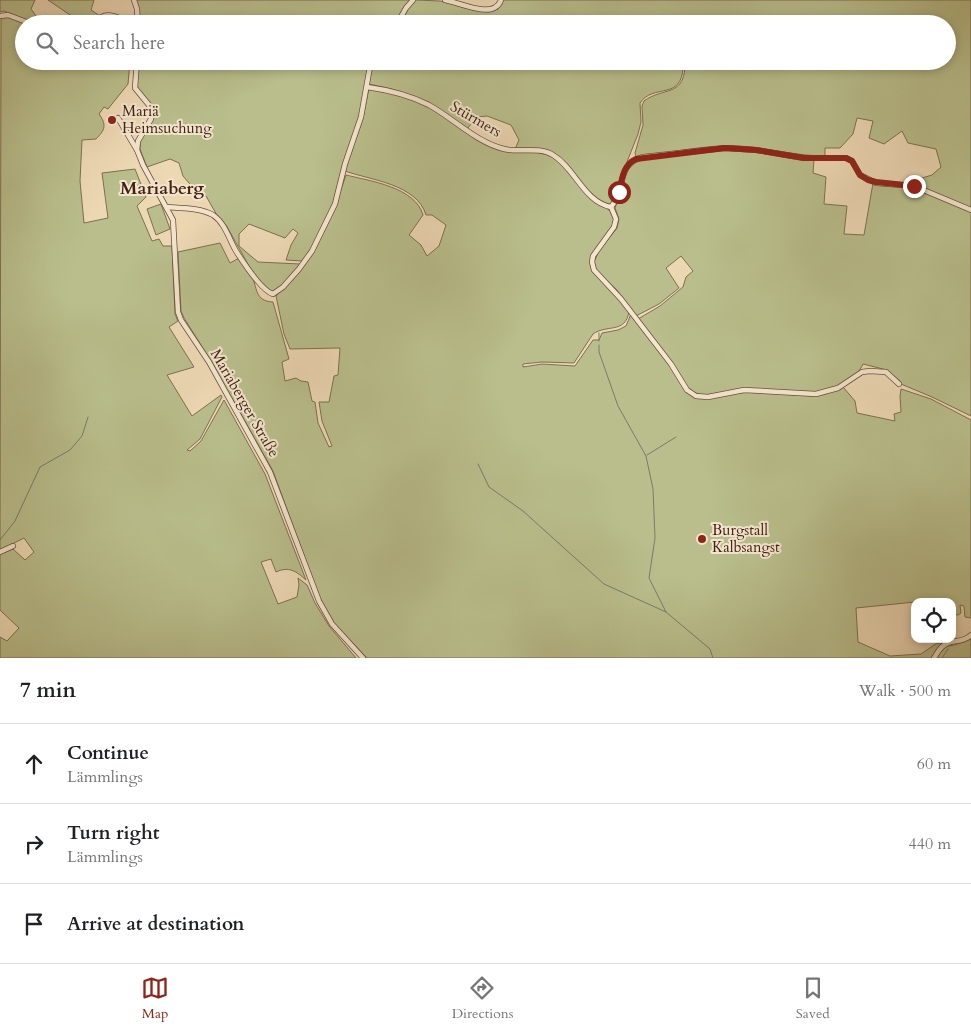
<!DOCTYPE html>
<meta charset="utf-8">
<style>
body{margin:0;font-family:Cardo,serif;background:#f6f6f6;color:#202124}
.controls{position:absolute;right:15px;bottom:15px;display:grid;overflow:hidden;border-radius:10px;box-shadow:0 2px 8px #0003}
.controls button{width:45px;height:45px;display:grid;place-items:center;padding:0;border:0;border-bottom:1px solid #e0e0e0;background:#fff;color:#202124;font:25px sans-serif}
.stop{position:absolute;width:15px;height:15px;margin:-11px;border:4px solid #8f2418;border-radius:50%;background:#fff}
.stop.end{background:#8f2418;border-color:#fff;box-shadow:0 1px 5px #0008}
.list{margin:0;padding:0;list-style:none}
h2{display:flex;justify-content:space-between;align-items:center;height:65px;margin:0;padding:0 20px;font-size:21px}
h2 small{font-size:16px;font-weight:400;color:#757577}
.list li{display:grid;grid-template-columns:32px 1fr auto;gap:15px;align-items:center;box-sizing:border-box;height:80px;padding:0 20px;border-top:1px solid #e0e0e0}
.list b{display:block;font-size:19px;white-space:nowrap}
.list p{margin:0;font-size:16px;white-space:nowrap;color:#757577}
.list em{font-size:16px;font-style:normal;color:#757577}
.icon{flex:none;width:28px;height:28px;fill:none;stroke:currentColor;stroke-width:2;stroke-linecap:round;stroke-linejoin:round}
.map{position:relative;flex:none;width:971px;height:658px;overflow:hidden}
.search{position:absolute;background:#fff;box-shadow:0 2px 8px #0003;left:15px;right:15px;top:15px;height:55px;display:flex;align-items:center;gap:12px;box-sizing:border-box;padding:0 18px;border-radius:28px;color:#757577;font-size:19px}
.sheet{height:305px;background:#fff}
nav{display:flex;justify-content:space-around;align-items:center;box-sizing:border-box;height:70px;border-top:1px solid #e0e0e0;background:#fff;font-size:14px;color:#757577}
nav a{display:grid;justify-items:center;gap:2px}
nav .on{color:#8f2418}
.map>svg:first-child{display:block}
</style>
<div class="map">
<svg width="971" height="658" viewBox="0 0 971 658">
<rect width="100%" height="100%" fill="#edd8b4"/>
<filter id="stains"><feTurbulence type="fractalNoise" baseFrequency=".004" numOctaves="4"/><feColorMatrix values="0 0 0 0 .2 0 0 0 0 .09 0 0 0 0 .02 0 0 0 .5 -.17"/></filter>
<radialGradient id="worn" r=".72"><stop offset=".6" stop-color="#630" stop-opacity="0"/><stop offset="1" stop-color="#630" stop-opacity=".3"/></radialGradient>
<g fill="#b9be8c" stroke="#7e6f50">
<path d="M0 0H35L31 9 42 24 25 20 4 11 0 12Z"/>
<path d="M48 0H94L91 10 100 16 92 24H77L76 19Z"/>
<path d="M136 0H410L395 24H140Z"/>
<path d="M416 0 440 1 488 12 498 9 503 0H971V208L909 182 932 175 941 167 936 149 908 143 902 131 884 144 869 138 873 121 857 118 853 134 840 148H825V156C796 156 769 148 740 146 706 144 670 153 636 157L635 153 643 125 642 106 644 101C663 87 683 97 685 67L690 65 707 61H947V24H442L404 19C406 11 409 3 416 0Z"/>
<path d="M1 17H8L28 24H24V61H130L128 84 108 109 104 107 99 114C107 125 105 130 96 139L82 140 80 181 84 223 108 218 102 173 135 169 146 197 137 206 152 241 159 239 163 246H172L175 314 178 321 169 327 194 367 167 375 192 416 221 395 222 397 200 439 187 450 190 451 201 441 224 400 265 474 306 580C296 571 289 566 276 572L271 559 261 562 278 604 297 597 299 585 298 578 307 585 315 603 329 626 356 658H0V637L7 641 19 628 0 610V554L13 549 25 560 34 552 24 538 0 550Z"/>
<path d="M140 61H370L359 117 333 203 311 250 302 261 286 260 291 245 298 233 293 229 285 238 249 224 239 234V246L258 262 300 264 282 286 273 292 264 287 249 266 226 225 218 217 206 196 196 191 183 176 179 163 170 159 147 167 140 149V142L154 113C150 100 139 94 137 85 135 79 139 68 140 61Z"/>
<path d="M373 61H419L427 69 438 61H672L673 64 683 67C682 101 653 83 640 103L641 122 638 134 623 172 615 200 610 206 604 205 588 191 556 155 515 149 519 140 511 125 487 116 477 117 467 129 411 96 392 89 369 84Z"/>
<path d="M369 88 398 94 428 106 494 147 549 154 560 162 579 186 595 200 613 213 615 219 613 226 596 249 593 270 614 293 629 312C625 334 607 324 593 334L574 363 542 362 523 364V367L542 364 575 366 593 340H599L602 333 618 330 626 326 631 314 670 364 686 390 695 397 708 398 745 392 816 396 843 387 855 401 857 413 895 421 894 414 901 412 900 396 901 389 931 399 971 420V618L965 617 964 606 960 605 961 613 958 615 952 614V602H915L856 608 858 642 890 656 921 654 937 643 943 644 941 646C951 647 963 643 971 638V658H367L334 623 321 602 273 471 211 361 184 318 181 311 178 252 220 243 230 263 239 258C243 263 248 268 251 274 258 288 254 301 273 302L289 359 282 362 285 381 296 378 301 381 308 382 312 401 315 402 318 423 329 447 332 446 322 421 319 402H329L334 376 338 375 340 348 290 349 284 334 276 296C283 287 293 279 300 270 322 243 335 208 346 175 370 181 415 187 423 215L409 235 421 245 427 256 439 246 446 225 432 215H426C417 184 370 180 345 171L363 118Z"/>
<path d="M716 149H740L814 160 813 173 826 177 824 204 847 206 844 234 864 235 873 183 913 187 971 212V416L932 397 901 384 900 381 887 370 863 364C857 379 833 391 816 393 799 395 780 389 763 390 741 391 706 403 688 389L638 319 660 306 683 287 686 277 693 271 681 256 666 268 679 288 659 304 636 316 617 290 601 275 596 269 594 262 599 251 617 228 619 219 615 208 621 192 626 173 632 164 643 159Z"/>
<path d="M161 204 170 229 156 235 147 209Z"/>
</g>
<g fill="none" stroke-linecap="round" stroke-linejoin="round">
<g stroke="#777c6d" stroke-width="1">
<path d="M599 341V333"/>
<path d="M599 345V352L618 406 646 456 653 489 655 538 649 578 666 612 710 649 713 658"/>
<path d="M647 455 676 437"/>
<path d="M478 464 489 487 523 511 604 584 666 612"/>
<path d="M0 540 15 521 40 467 70 450 82 436 88 417"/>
<path d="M942 658 948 649"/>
</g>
<defs>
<g id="street">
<path d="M134 0 137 9 138 24"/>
<path d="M445 0C461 3 494 20 501 0"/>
<path d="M0 16 8 15 32 24"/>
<path d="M94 24C104 10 117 15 129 24"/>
<path d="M397 24 406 8 413 0"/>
<path d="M137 61 135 88 149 105 152 113 151 119 138 141 137 150 143 165 173 220 178 312 181 320 209 362 270 472 319 601 332 624 363 658"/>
<path d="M367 87C389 90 409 95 429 105 454 119 476 142 504 149 519 153 539 146 553 155 575 168 584 202 611 207"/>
<path d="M118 118 137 150"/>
<path d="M167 207C181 208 201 208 213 215 225 223 229 239 236 251 243 262 262 291 273 294L283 287 299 269 312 251 335 204 345 164 361 117 371 61"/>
<path d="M611 207 616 219 614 227 593 256 592 262 594 270 621 299 671 364 687 390 696 396 708 397 744 390 816 394 838 388 862 372 870 371 886 372 899 384"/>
<path d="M611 207C627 189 615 164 643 157L725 148 756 150 804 158H846L852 161 860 175 876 183 914 186 971 210"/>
<path d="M0 552 13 546"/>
<path d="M934 658C938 652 941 645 948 643 956 640 964 642 971 635"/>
</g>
</defs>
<use href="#street" stroke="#6d4e3c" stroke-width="6"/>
<use href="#street" stroke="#f3e6ce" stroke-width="4.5"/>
</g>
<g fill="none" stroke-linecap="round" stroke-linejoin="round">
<path stroke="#8f2418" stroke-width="6" d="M619 192C622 179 623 165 636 159L725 148 756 150 804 158H846L852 161 860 175 868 180 876 182 914 186"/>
</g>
<g fill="#8f2418" stroke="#f3e6ce" stroke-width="2">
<circle cx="112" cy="120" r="5"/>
<circle cx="702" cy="539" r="5"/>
</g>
<g text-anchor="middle" stroke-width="4" stroke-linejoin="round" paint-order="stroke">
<g font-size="15" fill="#422014" stroke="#f3e6ce" text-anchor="start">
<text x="122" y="116">Mariä<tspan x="122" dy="17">Heimsuchung</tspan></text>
<text x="712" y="535">Burgstall<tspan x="712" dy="17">Kalbsangst</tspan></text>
</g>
<g font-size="15" fill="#422014" stroke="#f3e6ce">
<text transform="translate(476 119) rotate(30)" y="5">Stürmers</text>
<text transform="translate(245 403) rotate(60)" y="5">Mariaberger Straße</text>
</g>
<g font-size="18" font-weight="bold" fill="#422014" stroke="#f3e6ce">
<text x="162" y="194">Mariaberg</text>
</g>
</g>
<rect width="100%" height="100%" filter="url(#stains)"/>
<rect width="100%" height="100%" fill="url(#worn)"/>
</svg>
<div class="controls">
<button><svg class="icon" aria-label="locate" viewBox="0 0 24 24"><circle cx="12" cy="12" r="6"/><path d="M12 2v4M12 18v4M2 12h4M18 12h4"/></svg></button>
</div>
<div class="stop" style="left:619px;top:192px"></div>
<div class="stop end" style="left:914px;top:186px"></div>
<div class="search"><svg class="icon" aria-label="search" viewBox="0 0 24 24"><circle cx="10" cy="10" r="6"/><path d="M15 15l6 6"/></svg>Search here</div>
</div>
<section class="sheet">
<h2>7 min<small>Walk · 500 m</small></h2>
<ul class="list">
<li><svg class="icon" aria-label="ahead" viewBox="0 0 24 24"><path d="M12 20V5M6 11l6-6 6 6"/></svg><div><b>Continue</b><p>Lämmlings</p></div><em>60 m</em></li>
<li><svg class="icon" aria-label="right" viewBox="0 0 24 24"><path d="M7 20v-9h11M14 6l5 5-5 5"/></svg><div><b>Turn right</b><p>Lämmlings</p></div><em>440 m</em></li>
<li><svg class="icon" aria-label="arrive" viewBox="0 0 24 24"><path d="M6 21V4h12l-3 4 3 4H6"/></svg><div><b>Arrive at destination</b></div></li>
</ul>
</section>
<nav>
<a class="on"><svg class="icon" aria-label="map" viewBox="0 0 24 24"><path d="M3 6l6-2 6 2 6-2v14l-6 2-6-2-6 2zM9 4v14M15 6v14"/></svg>Map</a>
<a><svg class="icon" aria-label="directions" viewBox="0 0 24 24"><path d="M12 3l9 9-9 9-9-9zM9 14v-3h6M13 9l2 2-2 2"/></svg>Directions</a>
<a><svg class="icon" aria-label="saved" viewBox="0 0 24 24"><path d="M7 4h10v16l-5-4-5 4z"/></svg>Saved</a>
</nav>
